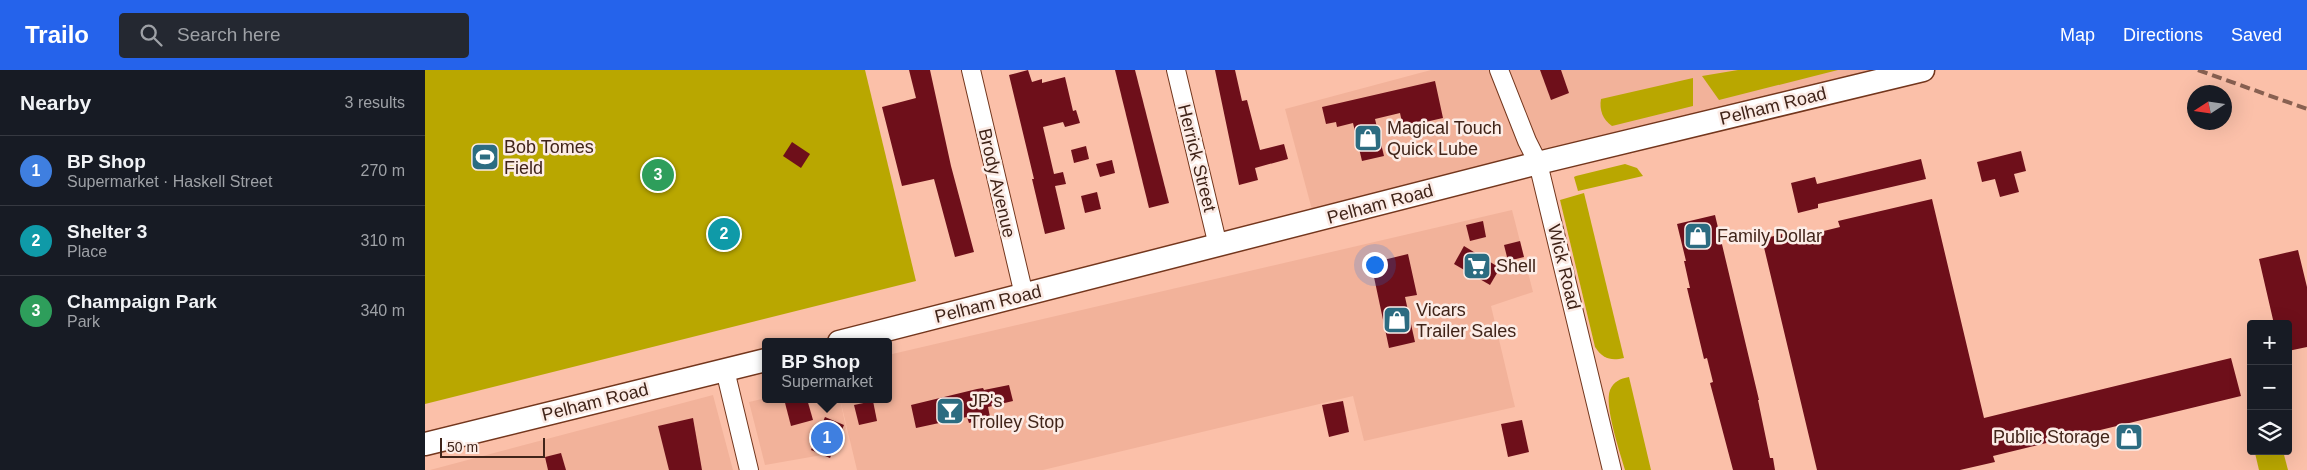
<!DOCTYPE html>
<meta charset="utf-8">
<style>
body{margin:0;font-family:Arial,sans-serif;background:#242831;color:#f1f3f6}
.controls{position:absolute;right:15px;bottom:15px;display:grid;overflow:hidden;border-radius:5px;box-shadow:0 5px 20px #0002}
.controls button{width:45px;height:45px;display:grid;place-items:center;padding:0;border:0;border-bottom:1px solid #363941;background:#171b24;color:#f1f3f6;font:25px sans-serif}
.compass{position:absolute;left:1762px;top:15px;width:45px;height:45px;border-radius:50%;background:#171b24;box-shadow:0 5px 20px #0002;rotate:258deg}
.scale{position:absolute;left:15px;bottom:12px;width:105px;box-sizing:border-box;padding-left:5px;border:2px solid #402419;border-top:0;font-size:14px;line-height:18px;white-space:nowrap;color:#402419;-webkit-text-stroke:4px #fcece6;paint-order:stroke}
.you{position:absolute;left:949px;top:194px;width:18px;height:18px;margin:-12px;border:4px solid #fff;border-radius:50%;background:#1a73e8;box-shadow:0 0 0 8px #1a73e833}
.badge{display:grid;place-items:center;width:32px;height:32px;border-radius:50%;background:#2563eb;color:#fff;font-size:16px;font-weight:700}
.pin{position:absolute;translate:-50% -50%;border:2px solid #fff;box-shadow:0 1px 5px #0006}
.popup{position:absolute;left:337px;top:268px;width:130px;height:65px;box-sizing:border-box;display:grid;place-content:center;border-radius:5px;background:#171b24;filter:drop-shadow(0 1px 4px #0005);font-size:16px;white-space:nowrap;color:#9ea1a6}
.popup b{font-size:19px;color:#f1f3f6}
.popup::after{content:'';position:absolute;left:50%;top:100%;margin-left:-10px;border:10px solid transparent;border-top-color:#171b24}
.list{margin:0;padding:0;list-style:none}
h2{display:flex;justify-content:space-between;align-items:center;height:65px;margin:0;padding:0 20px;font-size:21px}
h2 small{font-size:16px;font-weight:400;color:#9ea1a6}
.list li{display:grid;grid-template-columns:32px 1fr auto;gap:15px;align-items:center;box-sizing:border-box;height:70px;padding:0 20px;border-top:1px solid #363941}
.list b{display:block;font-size:19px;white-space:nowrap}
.list p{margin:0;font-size:16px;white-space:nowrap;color:#9ea1a6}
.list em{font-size:16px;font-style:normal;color:#9ea1a6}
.icon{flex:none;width:28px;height:28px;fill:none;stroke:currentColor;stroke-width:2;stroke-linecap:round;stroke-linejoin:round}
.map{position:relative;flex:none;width:1882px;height:400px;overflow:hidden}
header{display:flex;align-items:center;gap:30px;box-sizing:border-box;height:70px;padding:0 25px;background:#2563eb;color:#fff}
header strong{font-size:24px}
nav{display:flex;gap:28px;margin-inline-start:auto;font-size:18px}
.search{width:350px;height:45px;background:#242831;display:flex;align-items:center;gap:12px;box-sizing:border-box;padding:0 18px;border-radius:5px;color:#9ea1a6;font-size:19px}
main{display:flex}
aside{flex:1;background:#171b24}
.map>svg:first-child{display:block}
</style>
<header>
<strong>Trailo</strong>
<div class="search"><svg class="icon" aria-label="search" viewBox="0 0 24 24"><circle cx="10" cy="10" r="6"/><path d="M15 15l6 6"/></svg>Search here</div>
<nav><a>Map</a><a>Directions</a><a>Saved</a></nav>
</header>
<main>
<aside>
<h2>Nearby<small>3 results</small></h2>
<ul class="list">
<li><span class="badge" style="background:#3f7fe0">1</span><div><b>BP Shop</b><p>Supermarket · Haskell Street</p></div><em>270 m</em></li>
<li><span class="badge" style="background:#0f9aa8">2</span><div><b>Shelter 3</b><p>Place</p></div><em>310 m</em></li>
<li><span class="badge" style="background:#2e9e5b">3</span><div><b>Champaign Park</b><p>Park</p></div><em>340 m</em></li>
</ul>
</aside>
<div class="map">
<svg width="1882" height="400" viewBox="0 0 1882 400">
<rect width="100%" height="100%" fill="#fbc0a9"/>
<g fill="#f2b29a">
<path d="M1006 0H1498L890 151 860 39Z"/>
<path d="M1087 140 1108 222 1066 236 1090 337 939 371 928 326 618 400H432L415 329H463V285Z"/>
<path d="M288 325 308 400H5Z"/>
<path d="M341 328 415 329 421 358 405 388 397 385 340 395 324 332Z"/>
</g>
<g fill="#b9a700">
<path d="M0 0H440L491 211 0 334Z"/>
<path d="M1313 0H1413L1294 30 1277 6Z"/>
<path d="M1268 8V36L1187 56C1178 50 1174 40 1176 29Z"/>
<path d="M1200 94 1212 98 1218 106 1153 121 1149 107 1151 106Z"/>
<path d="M1159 123 1199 288C1186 291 1178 289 1170 277L1135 130Z"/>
<path d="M1204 307 1226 400H1200C1195 382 1179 336 1185 320 1189 311 1195 309 1204 307Z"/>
<path d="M1838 381H1858L1863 400H1834L1830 383Z"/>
</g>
<g fill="#6e0f1a">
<path d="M484 0H505L526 96 549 182 530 187 509 109 477 116 457 37 491 28Z"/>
<path d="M603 0 607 12 617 9V13L640 7 648 41 651 40 655 53 640 57 638 52 618 57 629 104 638 102 641 114 630 116 640 159 620 164 607 109H609L584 5Z"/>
<path d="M690 0H710L744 133 724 138Z"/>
<path d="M790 0H810L817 31 822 30 835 80 859 74 863 89 830 98 833 110 814 115Z"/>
<path d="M1115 0H1136L1144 23 1126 30Z"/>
<path d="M1010 11 1018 48 978 57 975 43 950 49 959 86 937 91 928 53 912 57 911 52 901 54 897 37Z"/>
<path d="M367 72 385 84 376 98 358 86Z"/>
<path d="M661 76 664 89 649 93 646 80Z"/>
<path d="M1596 81 1601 101 1589 104 1594 122 1575 127 1570 109 1557 112 1552 92Z"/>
<path d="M1496 89 1501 109 1393 134V138L1373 143 1366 113 1390 107 1392 114Z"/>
<path d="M687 90 690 103 675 107 671 94Z"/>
<path d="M672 122 676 139 660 143 656 126Z"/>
<path d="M1507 129 1559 348 1806 288 1816 326 1568 386 1570 392 1535 400H1392L1337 169 1357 164 1358 171 1415 157 1413 151Z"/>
<path d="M1290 145 1334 330H1333L1345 388H1348L1350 400H1308L1285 313 1288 312 1282 288 1279 289 1262 218H1265L1259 191H1261L1252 154Z"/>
<path d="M1058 151 1061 167 1045 171 1041 155Z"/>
<path d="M310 154 313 168 288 174 284 160Z"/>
<path d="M1095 171 1099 187 1083 191 1079 175Z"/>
<path d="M1039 176 1075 198 1065 215 1029 194Z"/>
<path d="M1873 180 1882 217V277L1863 281V254H1849L1834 189Z"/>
<path d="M983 184 992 225 980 227 990 272 964 278 946 193Z"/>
<path d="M584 315 588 331 563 337 565 347 544 353 542 347 491 358 486 335 552 319 558 318 559 320Z"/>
<path d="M359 329H382L388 350 366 356Z"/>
<path d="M448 331 452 351 434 355 429 335Z"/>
<path d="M918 331 924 362 904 367 897 335Z"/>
<path d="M400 347 419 355 405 388 386 380Z"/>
<path d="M268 348 277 400H244L233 356Z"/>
<path d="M1097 350 1104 382 1083 387 1076 354Z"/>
<path d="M136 383 141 400H123L120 387Z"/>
</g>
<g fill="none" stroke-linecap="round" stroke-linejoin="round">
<defs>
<g id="minor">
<path d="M546 0 599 225"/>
<path d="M751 0 793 176"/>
<path d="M1074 0 1102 71 1113 93 1187 400"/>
<path d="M300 300 324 400"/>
</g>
<g id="major">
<path d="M414 272 1113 93 1498 0"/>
<path d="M0 374 341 290"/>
</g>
</defs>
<use href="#minor" stroke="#73361d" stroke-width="20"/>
<use href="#major" stroke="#73361d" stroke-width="25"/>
<use href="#minor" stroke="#fff" stroke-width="18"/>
<use href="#major" stroke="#fff" stroke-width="22"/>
<path stroke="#886051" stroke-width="4" stroke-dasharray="10 5" stroke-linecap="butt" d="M1773 0 1882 39"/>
</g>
<defs>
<symbol id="shop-square" viewBox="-11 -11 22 22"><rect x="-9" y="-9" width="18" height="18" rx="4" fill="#2c6c81" stroke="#fcece6"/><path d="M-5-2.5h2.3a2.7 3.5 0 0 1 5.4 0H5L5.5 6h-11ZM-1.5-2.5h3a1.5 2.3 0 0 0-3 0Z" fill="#fff"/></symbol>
<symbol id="stadium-square" viewBox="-11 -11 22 22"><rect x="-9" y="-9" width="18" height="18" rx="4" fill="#2c6c81" stroke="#fcece6"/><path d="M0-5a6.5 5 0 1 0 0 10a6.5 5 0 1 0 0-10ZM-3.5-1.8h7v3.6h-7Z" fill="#fff"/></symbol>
<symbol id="supermarket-square" viewBox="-11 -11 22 22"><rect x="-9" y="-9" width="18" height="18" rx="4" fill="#2c6c81" stroke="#fcece6"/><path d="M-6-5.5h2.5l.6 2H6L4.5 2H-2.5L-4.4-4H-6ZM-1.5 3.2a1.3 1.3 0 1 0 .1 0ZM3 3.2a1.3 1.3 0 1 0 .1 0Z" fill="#fff"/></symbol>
<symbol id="bar-square" viewBox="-11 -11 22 22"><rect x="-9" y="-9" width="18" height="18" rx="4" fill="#2c6c81" stroke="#fcece6"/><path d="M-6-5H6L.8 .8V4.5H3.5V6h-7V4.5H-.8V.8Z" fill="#fff"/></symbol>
</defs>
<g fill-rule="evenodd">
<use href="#shop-square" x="927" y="52" width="32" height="32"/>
<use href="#stadium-square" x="44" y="71" width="32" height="32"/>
<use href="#shop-square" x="1257" y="150" width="32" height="32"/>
<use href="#supermarket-square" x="1036" y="180" width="32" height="32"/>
<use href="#shop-square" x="956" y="234" width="32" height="32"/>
<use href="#bar-square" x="509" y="325" width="32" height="32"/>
<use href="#shop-square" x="1688" y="351" width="32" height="32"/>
</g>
<g text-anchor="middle" stroke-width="5" stroke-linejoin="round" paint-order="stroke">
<g font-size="18" fill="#402419" stroke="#fcece6">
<text transform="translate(1348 36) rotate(-14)" y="6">Pelham Road</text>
<text transform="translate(772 88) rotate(76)" y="6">Herrick Street</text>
<text transform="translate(572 113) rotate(77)" y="6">Brody Avenue</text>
<text transform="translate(955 134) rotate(-15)" y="6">Pelham Road</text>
<text transform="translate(1139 197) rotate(76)" y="6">Wick Road</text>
<text transform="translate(563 234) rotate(-14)" y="6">Pelham Road</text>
<text transform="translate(170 332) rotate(-14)" y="6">Pelham Road</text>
</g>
<g font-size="18" fill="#402419" stroke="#fcece6" text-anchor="start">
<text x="962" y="64">Magical Touch<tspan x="962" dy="21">Quick Lube</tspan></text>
<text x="79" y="83">Bob Tomes<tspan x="79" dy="21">Field</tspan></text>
<text x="1292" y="172">Family Dollar</text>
<text x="1071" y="202">Shell</text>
<text x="991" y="246">Vicars<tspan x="991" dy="21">Trailer Sales</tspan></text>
<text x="544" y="337">JP's<tspan x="544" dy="21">Trolley Stop</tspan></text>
<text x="1685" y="373" text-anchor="end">Public Storage</text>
</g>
</g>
</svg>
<div class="controls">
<button>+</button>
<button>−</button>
<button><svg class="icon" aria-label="layers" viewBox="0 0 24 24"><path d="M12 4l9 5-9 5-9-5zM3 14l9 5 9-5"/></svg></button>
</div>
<svg class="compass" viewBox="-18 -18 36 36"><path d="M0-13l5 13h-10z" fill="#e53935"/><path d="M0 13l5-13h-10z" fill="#9ea1a6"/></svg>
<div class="scale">50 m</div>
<div class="you"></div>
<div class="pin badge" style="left:402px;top:368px;background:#3f7fe0">1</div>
<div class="popup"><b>BP Shop</b>Supermarket</div>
<div class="pin badge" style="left:299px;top:164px;background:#0f9aa8">2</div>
<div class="pin badge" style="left:233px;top:105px;background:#2e9e5b">3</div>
</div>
</main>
